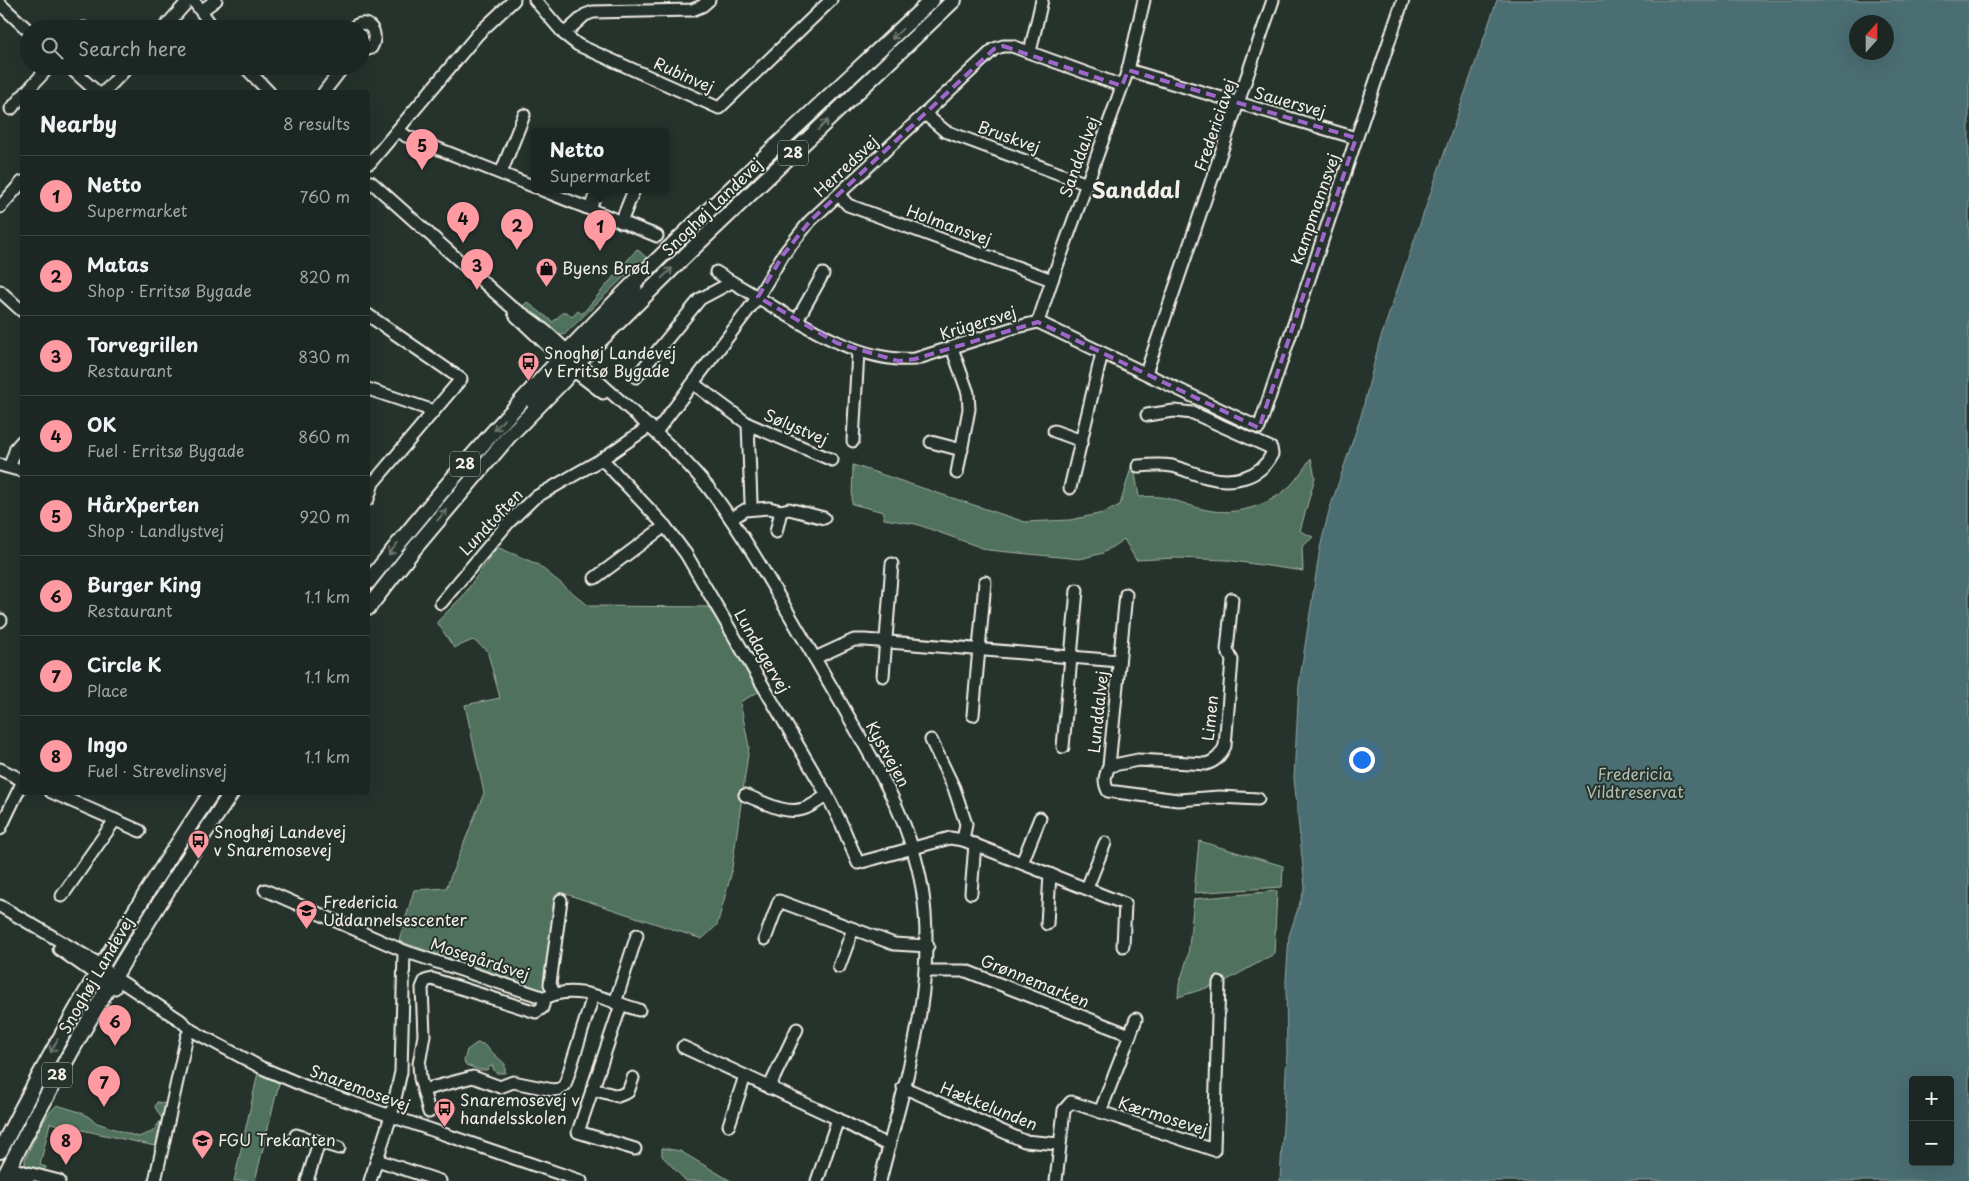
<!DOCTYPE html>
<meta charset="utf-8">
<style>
body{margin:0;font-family:"Playpen Sans",sans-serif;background:#29322f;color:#f1f3f6}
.controls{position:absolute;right:15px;bottom:15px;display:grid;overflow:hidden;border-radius:5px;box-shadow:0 5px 20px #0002}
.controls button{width:45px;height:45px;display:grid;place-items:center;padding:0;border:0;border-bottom:1px solid #3a4340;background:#1c2622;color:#f1f3f6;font:25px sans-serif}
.compass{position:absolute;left:1849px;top:15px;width:45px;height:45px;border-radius:50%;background:#1c2622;box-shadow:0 5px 20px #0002;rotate:21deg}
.you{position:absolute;left:1361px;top:759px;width:18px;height:18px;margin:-12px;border:4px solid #fff;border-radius:50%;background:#1a73e8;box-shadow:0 0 0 8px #1a73e833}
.badge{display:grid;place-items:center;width:32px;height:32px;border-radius:50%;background:#ff9aa2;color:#111;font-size:16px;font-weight:700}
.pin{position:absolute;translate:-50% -41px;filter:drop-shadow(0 1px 2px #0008)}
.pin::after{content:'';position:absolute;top:26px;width:18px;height:15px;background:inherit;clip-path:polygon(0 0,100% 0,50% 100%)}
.popup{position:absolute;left:531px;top:128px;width:138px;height:65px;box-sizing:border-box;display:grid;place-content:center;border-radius:5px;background:#1c2622;filter:drop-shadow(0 1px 4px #0005);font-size:16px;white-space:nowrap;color:#a0a5a5}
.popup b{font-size:19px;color:#f1f3f6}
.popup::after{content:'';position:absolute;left:50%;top:100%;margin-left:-10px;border:10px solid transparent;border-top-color:#1c2622}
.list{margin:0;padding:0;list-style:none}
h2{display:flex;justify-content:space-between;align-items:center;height:65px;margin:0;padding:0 20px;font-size:21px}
h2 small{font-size:16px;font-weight:400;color:#a0a5a5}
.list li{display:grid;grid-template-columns:32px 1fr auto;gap:15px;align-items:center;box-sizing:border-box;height:80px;padding:0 20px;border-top:1px solid #3a4340}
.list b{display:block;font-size:19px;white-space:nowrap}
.list p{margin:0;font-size:16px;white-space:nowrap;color:#a0a5a5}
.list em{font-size:16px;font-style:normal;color:#a0a5a5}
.icon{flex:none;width:28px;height:28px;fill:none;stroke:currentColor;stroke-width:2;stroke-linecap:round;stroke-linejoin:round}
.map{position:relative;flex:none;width:1969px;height:1181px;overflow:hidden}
.search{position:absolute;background:#1c2622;box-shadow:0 5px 20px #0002;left:20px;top:20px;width:350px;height:55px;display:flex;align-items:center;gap:12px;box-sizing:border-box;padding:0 18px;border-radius:28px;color:#a0a5a5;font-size:19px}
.panel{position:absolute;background:#1c2622;box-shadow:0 5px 20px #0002;left:20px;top:90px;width:350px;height:705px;border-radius:5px}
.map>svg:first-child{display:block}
</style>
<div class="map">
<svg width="1969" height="1181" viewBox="0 0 1969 1181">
<rect width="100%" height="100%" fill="#26332d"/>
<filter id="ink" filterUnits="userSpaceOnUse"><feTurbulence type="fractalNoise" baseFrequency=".02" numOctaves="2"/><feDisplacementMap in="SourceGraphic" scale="10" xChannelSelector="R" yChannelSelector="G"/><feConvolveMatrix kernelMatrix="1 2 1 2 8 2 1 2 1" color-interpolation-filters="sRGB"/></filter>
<g filter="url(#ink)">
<g fill="#4f715d" stroke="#a2b1a2">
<path d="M637 249 648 259 633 268 564 335 548 329 523 306 527 302 553 322 563 312H567L572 317 578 311 582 314Z"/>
<path d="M1311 458 1315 477 1300 531 1313 537 1302 547 1303 571 1226 560 1176 558 1136 560 1124 539 1103 553 1080 559 988 550 916 524 884 519V512L852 504 853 465 1025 522 1070 520 1103 513 1120 505 1133 461 1139 497C1170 494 1179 504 1207 510 1235 516 1269 506 1290 486 1298 478 1304 468 1311 458Z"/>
<path d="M497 547 537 564 589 606 712 607 760 691 740 702 749 747 731 875 717 925 702 939 560 892 546 991 399 941 414 890 446 888 484 793 465 705 500 698 487 650 473 640 454 648 437 622 463 596Z"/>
<path d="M1199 841 1283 866 1282 887 1194 893Z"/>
<path d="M1277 891 1274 954 1222 983 1178 997 1179 985 1188 956 1194 899Z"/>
<path d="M477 1043 483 1044 505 1064V1073H496L494 1071 493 1066H490L487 1070H480L466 1065 464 1061 467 1050Z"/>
<path d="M258 1073 279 1083 255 1181H234Z"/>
<path d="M157 1102 167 1104 157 1151 154 1150 155 1146 50 1123 40 1165 46 1167V1168L43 1170 28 1168 25 1164V1159C34 1141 42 1118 57 1105L83 1113 97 1123 138 1137 152 1132 162 1119 155 1107Z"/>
<path d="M662 1148 680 1151 731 1181H686L662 1156Z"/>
</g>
<path fill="#4b6e72" stroke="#8fa2a1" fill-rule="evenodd" d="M1497 0H1969V1181H1280L1287 1054 1286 981 1289 936 1305 887 1294 778 1299 685 1320 548 1329 511 1361 416 1379 343ZM1856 22H1886V52H1856ZM1913 1080H1950V1162H1913Z"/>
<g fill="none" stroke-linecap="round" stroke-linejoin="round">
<defs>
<g id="minor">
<path d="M193 0 214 29"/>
<path d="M535 0 564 34 578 45 719 108 831 0"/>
<path d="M0 4 29 31"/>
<path d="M201 11 216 0"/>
<path d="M84 29V28"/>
<path d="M163 29 189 0"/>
<path d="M351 29C366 15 381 31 371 48L361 51"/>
<path d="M564 34 585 15 593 12 692 10 702 6 709 0"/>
<path d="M1030 52 1042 0"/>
<path d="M68 66 97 92"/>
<path d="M244 66 269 92"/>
<path d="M1128 70 1356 138"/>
<path d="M26 92 50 66"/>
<path d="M104 92 129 66"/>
<path d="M324 92 344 66"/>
<path d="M11 109 22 96"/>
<path d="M925 114 945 131 1087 184"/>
<path d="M398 130 406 136 535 187"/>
<path d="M370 163 478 34 514 0"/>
<path d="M501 173 524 115"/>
<path d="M371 182 510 306C543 324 569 354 596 379 634 414 674 446 707 486 733 519 754 554 775 590 797 628 820 667 842 705 875 764 911 820 922 888 938 987 904 1085 880 1181"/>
<path d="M542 190 657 236"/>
<path d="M839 195 848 205 1052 280"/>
<path d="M0 207 22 182"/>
<path d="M590 209 597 190"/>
<path d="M621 222 634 190"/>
<path d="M716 272 732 282"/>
<path d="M0 291 22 311"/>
<path d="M514 312 516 316 573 370 603 393"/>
<path d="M368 315 461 379 373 483 368 499"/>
<path d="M797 320 823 274"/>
<path d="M1038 322 1052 280 1128 70 1144 0"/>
<path d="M952 348 968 393 969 409 957 473"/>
<path d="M573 362V357L630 296 636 288"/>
<path d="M1146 373 1273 0"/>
<path d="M636 377 700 299 732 282C785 312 852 364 915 359L1013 328 1038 322 1259 428 1403 0"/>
<path d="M694 384 748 424 832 460"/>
<path d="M368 389 434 411"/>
<path d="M532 403 567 365 568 358"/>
<path d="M748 424 751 502"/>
<path d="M1054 431 1082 441"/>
<path d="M656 432 758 297 783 255 810 221 994 49 1003 46H1012L1122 86"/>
<path d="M853 441 858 352"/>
<path d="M931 442 962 450"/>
<path d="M602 459 665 526 686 554 827 795 842 825 858 863 950 838 963 840 1125 904 1123 946"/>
<path d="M0 465 22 471"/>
<path d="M10 466 16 448 22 441"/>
<path d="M1138 466C1150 465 1161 464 1172 466 1184 469 1194 474 1206 477 1231 484 1260 479 1272 454L1271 448 1193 413 1174 411 1147 415"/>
<path d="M1070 488 1102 353"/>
<path d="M731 519 745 510 769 508 781 511 789 509 824 518"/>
<path d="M776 532 781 511"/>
<path d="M595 578 665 526"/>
<path d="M1126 594 1109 766C1105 776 1103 781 1108 791L1178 800 1219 797 1258 799"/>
<path d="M441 603 509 522 534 498 602 459 650 426"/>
<path d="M0 621 1 620"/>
<path d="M815 658 854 640H865L1119 661"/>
<path d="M883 676 892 564"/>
<path d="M973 715 985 582"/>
<path d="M931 740 954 788 966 824 963 840"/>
<path d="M1063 747 1077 590"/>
<path d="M1109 766 1138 760 1206 764C1216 761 1220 756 1225 746L1232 660 1227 650 1232 599"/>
<path d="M0 769 22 780"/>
<path d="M51 792 140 831"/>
<path d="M745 795C762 801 784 815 803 809 811 807 820 800 827 795"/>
<path d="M0 829 22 783"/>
<path d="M1022 863 1040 818"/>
<path d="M1087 888 1105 843"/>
<path d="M265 890 404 951 401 1072 391 1116 370 1181"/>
<path d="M971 893 975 844"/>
<path d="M62 896 115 820"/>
<path d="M0 906 96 962 114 977 180 1020 191 1030 262 1068 307 1087 391 1116 581 1181"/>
<path d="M1047 924 1050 874"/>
<path d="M765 939 779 901 894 944 928 946"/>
<path d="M59 949 115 988"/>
<path d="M404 951 545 998C575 983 609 1001 639 1010"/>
<path d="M839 967 853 929"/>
<path d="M926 971H966L1130 1035 1100 1112"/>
<path d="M554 993 550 984 561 900"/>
<path d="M615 1003 637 935"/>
<path d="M621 1005 578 1132 635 1149"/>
<path d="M1130 1035 1136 1019"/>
<path d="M683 1047 838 1119 889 1146"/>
<path d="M903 1087 1024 1141 1059 1144"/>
<path d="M769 1088 797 1029"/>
<path d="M592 1089 618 1096 628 1092 633 1078"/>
<path d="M423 1090 473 1077 500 1087 513 1082 553 1090 560 1089 565 1085 593 996"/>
<path d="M429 1112 420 1078 419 1064 424 1035 422 988 425 981 432 979 536 1012 542 1008 545 998"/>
<path d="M729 1125 745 1076"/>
<path d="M296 1135 339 1148"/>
<path d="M377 1160 440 1181"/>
<path d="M9 1168 59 1181"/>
<path d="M5 1175 28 1181"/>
<path d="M155 1181 187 1036 191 1030"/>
<path d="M307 1181 319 1142"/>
<path d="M817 1181 838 1119"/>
<path d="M1056 1181 1064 1110 1071 1102 1214 1150 1219 983"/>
</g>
<g id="major">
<path d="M368 582C450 477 539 378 633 284 730 187 832 94 932 0"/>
<path d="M368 608 414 549 509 436 564 380 587 353 688 253 954 0"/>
<path d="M0 1151C63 1026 134 908 212 792"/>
<path d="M2 1181C70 1047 147 917 232 792"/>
</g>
</defs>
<use href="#minor" stroke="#f4f1e8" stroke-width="15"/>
<use href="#major" stroke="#f4f1e8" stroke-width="18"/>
<use href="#minor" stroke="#26332d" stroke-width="11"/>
<use href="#major" stroke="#26332d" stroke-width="14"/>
</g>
<defs><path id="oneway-shaft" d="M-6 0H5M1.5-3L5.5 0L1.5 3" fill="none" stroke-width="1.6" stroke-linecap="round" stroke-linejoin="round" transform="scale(1.25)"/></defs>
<g stroke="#6e766e">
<use href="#oneway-shaft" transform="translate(897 34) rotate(137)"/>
<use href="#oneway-shaft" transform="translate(823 125) rotate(-44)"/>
<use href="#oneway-shaft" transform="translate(667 273) rotate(-44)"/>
<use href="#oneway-shaft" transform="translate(499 425) rotate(131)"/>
<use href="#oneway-shaft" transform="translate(442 515) rotate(-50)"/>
<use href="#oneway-shaft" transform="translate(393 549) rotate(128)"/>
<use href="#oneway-shaft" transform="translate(54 1046) rotate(118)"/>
</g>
</g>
<path fill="none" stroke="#9f67cb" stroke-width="4" stroke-dasharray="10 6" stroke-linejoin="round" d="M1003 46 1122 86 1128 70 1356 138 1259 428 1038 322 915 359 898 361 837 343 758 297 783 255 810 221 994 49Z"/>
<defs>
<symbol id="shop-pin" viewBox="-11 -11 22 30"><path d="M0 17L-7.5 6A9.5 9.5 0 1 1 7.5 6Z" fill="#ff9aa2" stroke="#26332d"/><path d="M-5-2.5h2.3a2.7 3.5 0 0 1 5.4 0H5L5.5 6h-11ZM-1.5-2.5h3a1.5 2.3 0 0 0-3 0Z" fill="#111"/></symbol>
<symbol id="bus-pin" viewBox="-11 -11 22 30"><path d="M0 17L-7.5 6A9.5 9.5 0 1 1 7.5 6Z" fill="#ff9aa2" stroke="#26332d"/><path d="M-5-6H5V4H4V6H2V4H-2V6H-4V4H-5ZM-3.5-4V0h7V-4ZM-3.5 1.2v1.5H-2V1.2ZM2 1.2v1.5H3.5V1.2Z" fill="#111"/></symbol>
<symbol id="school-pin" viewBox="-11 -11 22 30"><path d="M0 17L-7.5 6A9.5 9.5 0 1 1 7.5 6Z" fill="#ff9aa2" stroke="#26332d"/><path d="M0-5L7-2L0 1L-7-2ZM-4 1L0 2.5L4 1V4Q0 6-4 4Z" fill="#111"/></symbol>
</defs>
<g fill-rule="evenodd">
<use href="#shop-pin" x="534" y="256" width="25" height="34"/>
<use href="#bus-pin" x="516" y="350" width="25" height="34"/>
<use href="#bus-pin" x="186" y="828" width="25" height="34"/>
<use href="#school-pin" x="294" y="898" width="25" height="34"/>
<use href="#bus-pin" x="432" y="1096" width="25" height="34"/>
<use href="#school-pin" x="190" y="1128" width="25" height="34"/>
</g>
<g text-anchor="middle" stroke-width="4" stroke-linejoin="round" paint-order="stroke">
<g fill="#26332d" stroke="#b6b8b0" stroke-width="1">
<rect x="778" y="140.5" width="30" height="25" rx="4"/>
<rect x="450" y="451.5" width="30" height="25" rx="4"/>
<rect x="42" y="1062.5" width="30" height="25" rx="4"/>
</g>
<g font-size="15" font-weight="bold" fill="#f4f1e8">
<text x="793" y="158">28</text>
<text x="465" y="469">28</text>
<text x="57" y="1080">28</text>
</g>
<g font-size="16" fill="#f4f1e8" stroke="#26332d">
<text transform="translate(684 75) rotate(24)" y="6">Rubinvej</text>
<text transform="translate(1290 102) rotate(16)" y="6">Sauersvej</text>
<text transform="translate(1215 125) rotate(-71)" y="6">Fredericiavej</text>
<text transform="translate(1009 137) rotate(20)" y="6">Bruskvej</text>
<text transform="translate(1079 157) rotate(-70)" y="6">Sanddalvej</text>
<text transform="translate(846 166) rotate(-43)" y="6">Herredsvej</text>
<text transform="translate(712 207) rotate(-44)" y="6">Snoghøj Landevej</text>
<text transform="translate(1315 209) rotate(-71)" y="6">Kampmannsvej</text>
<text transform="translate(949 225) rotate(20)" y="6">Holmansvej</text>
<text transform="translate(978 323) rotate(-17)" y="6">Krügersvej</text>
<text transform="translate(796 427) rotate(23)" y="6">Sølystvej</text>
<text transform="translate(491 522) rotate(-47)" y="6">Lundtoften</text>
<text transform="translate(762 651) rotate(60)" y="6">Lundagervej</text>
<text transform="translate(1098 712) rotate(-84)" y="6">Lunddalvej</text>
<text transform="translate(1210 718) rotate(-84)" y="6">Limen</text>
<text transform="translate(888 754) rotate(61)" y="6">Kystvejen</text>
<text transform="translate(480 959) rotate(18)" y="6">Mosegårdsvej</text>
<text transform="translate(96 975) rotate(-60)" y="6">Snoghøj Landevej</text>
<text transform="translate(1035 981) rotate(22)" y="6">Grønnemarken</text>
<text transform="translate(360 1088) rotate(20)" y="6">Snaremosevej</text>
<text transform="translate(989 1106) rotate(22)" y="6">Hækkelunden</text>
<text transform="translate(1163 1116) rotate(18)" y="6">Kærmosevej</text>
</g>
<g font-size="16" fill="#f4f1e8" stroke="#26332d" text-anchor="start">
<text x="562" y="274">Byens Brød</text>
<text x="544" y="359">Snoghøj Landevej<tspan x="544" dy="18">v Erritsø Bygade</tspan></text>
<text x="214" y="838">Snoghøj Landevej<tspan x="214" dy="18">v Snaremosevej</tspan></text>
<text x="323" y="908">Fredericia<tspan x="323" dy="18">Uddannelsescenter</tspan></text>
<text x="460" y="1106">Snaremosevej v<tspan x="460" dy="18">handelsskolen</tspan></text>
<text x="218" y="1146">FGU Trekanten</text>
</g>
<g font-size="16" fill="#b2beb0" stroke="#26332d">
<text x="1635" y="780">Fredericia<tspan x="1635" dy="18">Vildtreservat</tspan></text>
</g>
<g font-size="21" font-weight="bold" fill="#f4f1e8" stroke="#26332d">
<text x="1136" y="198">Sanddal</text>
</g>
</g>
</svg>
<div class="controls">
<button>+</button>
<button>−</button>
</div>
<svg class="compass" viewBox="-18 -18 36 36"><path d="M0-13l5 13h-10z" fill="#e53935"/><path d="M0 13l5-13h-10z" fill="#a0a5a5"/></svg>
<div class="you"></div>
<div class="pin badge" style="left:600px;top:251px">1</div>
<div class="popup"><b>Netto</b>Supermarket</div>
<div class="pin badge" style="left:517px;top:250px">2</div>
<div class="pin badge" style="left:477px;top:290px">3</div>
<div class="pin badge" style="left:463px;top:243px">4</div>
<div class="pin badge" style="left:422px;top:170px">5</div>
<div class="pin badge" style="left:115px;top:1046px">6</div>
<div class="pin badge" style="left:104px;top:1107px">7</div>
<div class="pin badge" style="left:66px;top:1165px">8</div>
<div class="search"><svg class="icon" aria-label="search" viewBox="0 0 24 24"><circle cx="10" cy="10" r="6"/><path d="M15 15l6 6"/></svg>Search here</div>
<section class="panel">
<h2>Nearby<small>8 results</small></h2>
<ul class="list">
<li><span class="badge">1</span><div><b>Netto</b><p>Supermarket</p></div><em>760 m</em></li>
<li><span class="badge">2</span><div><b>Matas</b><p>Shop · Erritsø Bygade</p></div><em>820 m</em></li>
<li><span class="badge">3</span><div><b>Torvegrillen</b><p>Restaurant</p></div><em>830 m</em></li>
<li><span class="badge">4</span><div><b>OK</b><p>Fuel · Erritsø Bygade</p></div><em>860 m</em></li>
<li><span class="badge">5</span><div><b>HårXperten</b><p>Shop · Landlystvej</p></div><em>920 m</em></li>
<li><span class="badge">6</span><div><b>Burger King</b><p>Restaurant</p></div><em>1.1 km</em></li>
<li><span class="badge">7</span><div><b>Circle K</b><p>Place</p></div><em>1.1 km</em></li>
<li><span class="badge">8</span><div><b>Ingo</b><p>Fuel · Strevelinsvej</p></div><em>1.1 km</em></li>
</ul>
</section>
</div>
